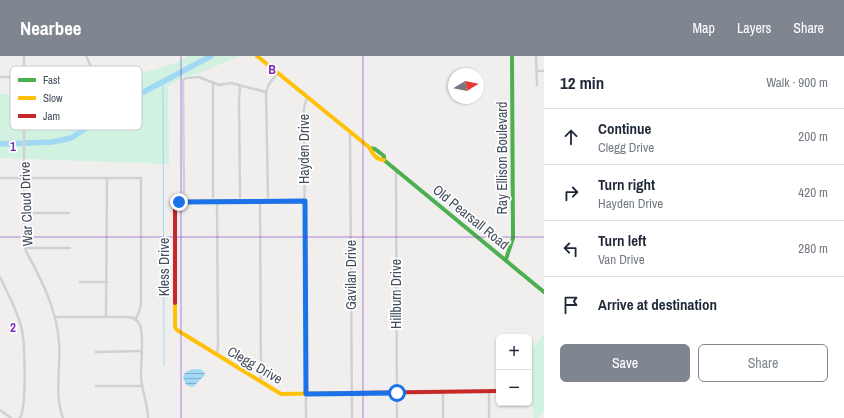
<!DOCTYPE html>
<meta charset="utf-8">
<style>
body{margin:0;font-family:"Archivo Narrow",sans-serif;background:#f6f6f7;color:#1f2937}
.controls{position:absolute;right:12px;bottom:12px;display:grid;overflow:hidden;border-radius:6px;box-shadow:0 1px 3px #0004}
.controls button{width:36px;height:36px;display:grid;place-items:center;padding:0;border:0;border-bottom:1px solid #e0e1e3;background:#fff;color:#1f2937;font:20px sans-serif}
.compass{position:absolute;left:448px;top:12px;width:36px;height:36px;border-radius:50%;background:#fff;box-shadow:0 1px 3px #0004;rotate:80deg}
.stop{position:absolute;width:12px;height:12px;margin:-9px;border:3px solid #1a73e8;border-radius:50%;background:#fff}
.stop.end{background:#1a73e8;border-color:#fff;box-shadow:0 1px 4px #0008}
.list{margin:0;padding:0;list-style:none}
h2{display:flex;justify-content:space-between;align-items:center;height:52px;margin:0;padding:0 16px;font-size:17px}
h2 small{font-size:13px;font-weight:400;color:#747a83}
.list li{display:grid;grid-template-columns:26px 1fr auto;gap:12px;align-items:center;box-sizing:border-box;height:56px;padding:0 16px;border-top:1px solid #e0e1e3}
.list b{display:block;font-size:15px;white-space:nowrap}
.list p{margin:0;font-size:13px;white-space:nowrap;color:#747a83}
.list em{font-size:13px;font-style:normal;color:#747a83}
.actions{display:flex;gap:8px;padding:12px 16px}
.actions a{flex:1;padding:9px 0;border:1px solid #808690;border-radius:6px;text-align:center;font-size:14px;color:#808690}
.actions .main{background:#808690;color:#fff}
.icon{flex:none;width:22px;height:22px;fill:none;stroke:currentColor;stroke-width:2;stroke-linecap:round;stroke-linejoin:round}
.map{position:relative;flex:none;width:544px;height:362px;overflow:hidden}
header{display:flex;align-items:center;gap:24px;box-sizing:border-box;height:56px;padding:0 20px;background:#808690;color:#fff}
header strong{font-size:19px}
nav{display:flex;gap:22px;margin-inline-start:auto;font-size:14px}
main{display:flex}
aside{flex:1;background:#fff}
.map>svg:first-child{display:block}
</style>
<header>
<strong>Nearbee</strong>
<nav><a>Map</a><a>Layers</a><a>Share</a></nav>
</header>
<main>
<div class="map">
<svg width="544" height="362" viewBox="0 0 544 362">
<defs>
<pattern id="water-rules" width="6" height="5" patternUnits="userSpaceOnUse"><rect width="6" height="5" fill="#a1d8f3"/><path d="M0 2.5h6" fill="none" stroke="#85b1c8"/></pattern>
</defs>
<rect width="100%" height="100%" fill="#f0efee"/>
<g fill="#d1f1e1">
<path d="M188 0H240L196 18 186 20 168 30 169 108 0 102V38L109 37 121 29 119 24 176 7Z"/>
<path d="M544 278V355L538 362H534L529 328V296Z"/>
</g>
<path fill="url(#water-rules)" d="M195 313C200 313 204 313 205 319L193 331 186 329 183 321C185 315 189 314 195 313Z"/>
<g fill="none" stroke-linecap="round" stroke-linejoin="round">
<path stroke="#a1d8f3" stroke-width="1" d="M163 26 164 309"/>
<path stroke="#a1d8f3" stroke-width="5.5" d="M0 88 52 86 71 82 138 39 211 0"/>
<g stroke="#cfd1d4" stroke-width="2.5">
<path d="M24 0V188L26 195C41 223 57 254 59 286 61 310 54 340 63 362"/>
<path d="M86 0 96 21"/>
<path d="M536 0 537 29"/>
<path d="M537 15H544"/>
<path d="M0 21H57"/>
<path d="M213 27V141"/>
<path d="M350 76 352 362"/>
<path d="M396 114 397 362"/>
<path d="M0 122H141V247L139 256 135 264"/>
<path d="M240 141 239 46 240 30"/>
<path d="M268 141 266 36 269 28 278 17"/>
<path d="M184 142 183 24 186 22 199 21 219 29 231 27 266 36"/>
<path d="M260 146 261 326"/>
<path d="M25 157H69"/>
<path d="M25 192H70"/>
<path d="M0 221C7 237 17 253 21 270 25 284 27 350 20 362"/>
<path d="M80 226H107"/>
<path d="M55 261H127C132 261 137 263 140 269 144 278 141 307 141 319 141 334 148 347 148 362"/>
<path d="M106 261 107 122"/>
<path d="M96 296 141 295"/>
<path d="M217 299 218 289 217 146"/>
<path d="M96 330H142"/>
<path d="M443 336V362"/>
<path d="M489 336V362"/>
<path d="M0 354 11 362"/>
<path d="M306 362 304 52 307 41"/>
</g>
<g stroke="#4caf50" stroke-width="4">
<path d="M370 92 375 93 384 100V104L544 236"/>
<path d="M506 203 513 182 512 0"/>
</g>
<g stroke="#ffc107" stroke-width="4">
<path d="M257 0 370 92C372 98 377 104 384 104"/>
<path d="M175 247V271L177 274 281 338 350 337"/>
</g>
<g stroke="#c62828" stroke-width="4">
<path d="M175 247V148L179 146 305 145"/>
<path d="M350 337 499 335"/>
</g>
</g>
<g fill="none" stroke-linecap="round" stroke-linejoin="round">
<path stroke="#1a73e8" stroke-width="5" d="M179 146 305 145 306 338 397 337"/>
</g>
<path fill="none" stroke="#7b2cbf" stroke-width="1" stroke-opacity="0.55" d="M181 0V362M363 0V362M0 181H544"/>
<g text-anchor="middle" stroke-width="3.5" stroke-linejoin="round" paint-order="stroke">
<g font-size="14" fill="#444e5d" stroke="#fff">
<text transform="translate(304 93) rotate(-90)" y="5">Hayden Drive</text>
<text transform="translate(502 102) rotate(-90)" y="5">Ray Ellison Boulevard</text>
<text transform="translate(26 148) rotate(-92)" y="5">War Cloud Drive</text>
<text transform="translate(471 161) rotate(39)" y="5">Old Pearsall Road</text>
<text transform="translate(164 211) rotate(-90)" y="5">Kless Drive</text>
<text transform="translate(351 219) rotate(-90)" y="5">Gavilan Drive</text>
<text transform="translate(396 238) rotate(-90)" y="5">Hillburn Drive</text>
<text transform="translate(255 309) rotate(30)" y="5">Clegg Drive</text>
</g>
</g>
<rect x="10" y="10" width="132" height="64" rx="6" fill="#fff" stroke="#c7cace" stroke-width="1"/>
<rect x="18" y="22" width="18" height="4" fill="#4caf50"/>
<rect x="18" y="40" width="18" height="4" fill="#ffc107"/>
<rect x="18" y="58" width="18" height="4" fill="#c62828"/>
<g font-size="11" fill="#444e5d">
<text x="43" y="28">Fast</text>
<text x="43" y="46">Slow</text>
<text x="43" y="64">Jam</text>
</g>
<g font-size="13" text-anchor="middle" font-weight="bold" fill="#7b2cbf" stroke="#fff" stroke-width="3.5" stroke-linejoin="round" paint-order="stroke">
<text x="272" y="18">B</text>
<text x="13" y="95">1</text>
<text x="13" y="276">2</text>
</g>
</svg>
<div class="controls">
<button>+</button>
<button>−</button>
</div>
<svg class="compass" viewBox="-18 -18 36 36"><path d="M0-13l5 13h-10z" fill="#e53935"/><path d="M0 13l5-13h-10z" fill="#747a83"/></svg>
<div class="stop" style="left:397px;top:337px"></div>
<div class="stop end" style="left:179px;top:146px"></div>
</div>
<aside>
<h2>12 min<small>Walk · 900 m</small></h2>
<ul class="list">
<li><svg class="icon" aria-label="ahead" viewBox="0 0 24 24"><path d="M12 20V5M6 11l6-6 6 6"/></svg><div><b>Continue</b><p>Clegg Drive</p></div><em>200 m</em></li>
<li><svg class="icon" aria-label="right" viewBox="0 0 24 24"><path d="M7 20v-9h11M14 6l5 5-5 5"/></svg><div><b>Turn right</b><p>Hayden Drive</p></div><em>420 m</em></li>
<li><svg class="icon" aria-label="left" viewBox="0 0 24 24"><path d="M17 20v-9H6M10 6l-5 5 5 5"/></svg><div><b>Turn left</b><p>Van Drive</p></div><em>280 m</em></li>
<li><svg class="icon" aria-label="arrive" viewBox="0 0 24 24"><path d="M6 21V4h12l-3 4 3 4H6"/></svg><div><b>Arrive at destination</b></div></li>
</ul>
<div class="actions"><a class="main">Save</a><a>Share</a></div>
</aside>
</main>
